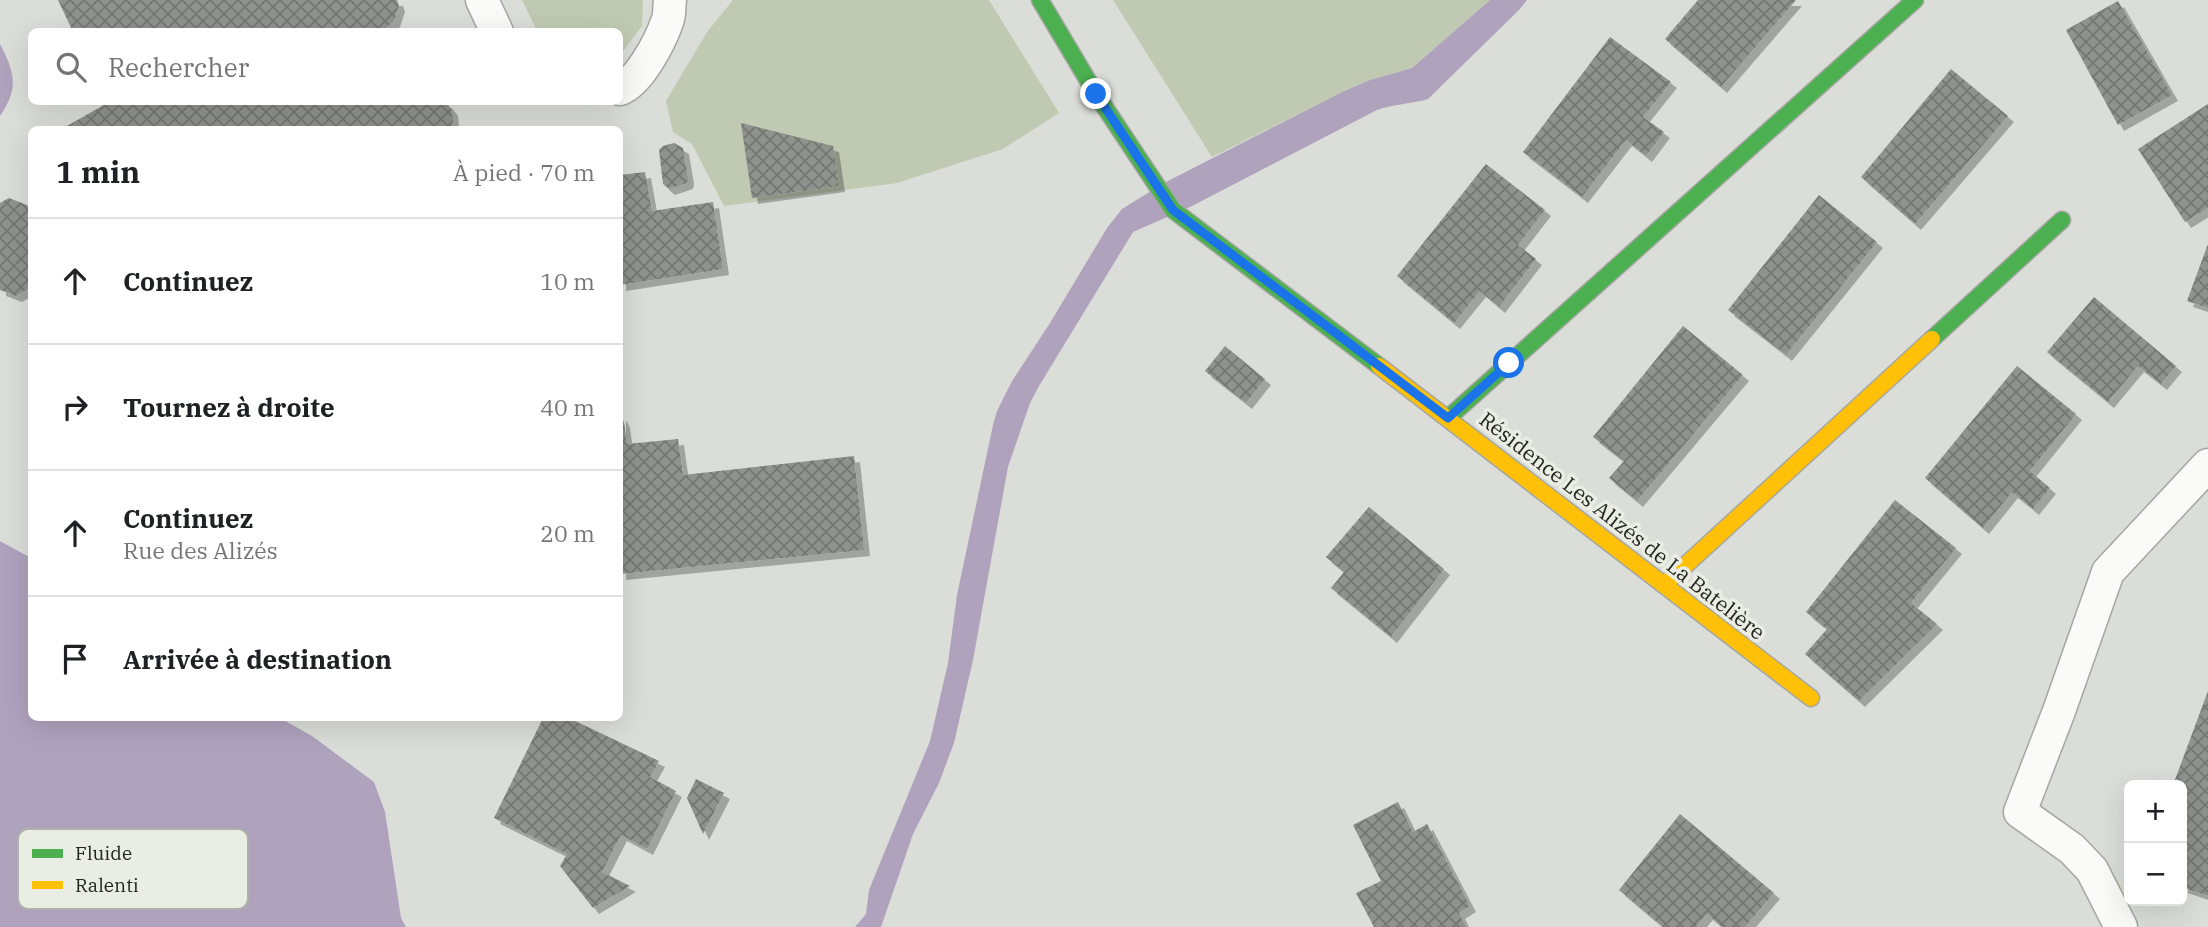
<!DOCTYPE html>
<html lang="fr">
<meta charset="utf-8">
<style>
body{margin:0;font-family:"IBM Plex Serif",serif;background:#f2f2f2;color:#202124}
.controls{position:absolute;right:21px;bottom:21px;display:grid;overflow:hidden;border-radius:10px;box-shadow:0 7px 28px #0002}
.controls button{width:63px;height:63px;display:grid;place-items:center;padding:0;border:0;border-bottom:2px solid #e0e0e0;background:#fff;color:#202124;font:35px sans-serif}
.stop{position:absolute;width:21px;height:21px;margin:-16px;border:5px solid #1a73e8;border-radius:50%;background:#fff}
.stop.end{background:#1a73e8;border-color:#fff;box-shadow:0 2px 7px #0008}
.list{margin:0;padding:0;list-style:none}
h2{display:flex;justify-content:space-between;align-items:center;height:91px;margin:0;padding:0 28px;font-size:30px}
h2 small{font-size:23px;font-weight:400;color:#757577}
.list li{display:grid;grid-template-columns:46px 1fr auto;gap:21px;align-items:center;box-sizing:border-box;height:126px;padding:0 28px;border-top:2px solid #e0e0e0}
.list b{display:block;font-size:26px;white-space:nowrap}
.list p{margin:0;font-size:23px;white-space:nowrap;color:#757577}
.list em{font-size:23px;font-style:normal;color:#757577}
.icon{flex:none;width:38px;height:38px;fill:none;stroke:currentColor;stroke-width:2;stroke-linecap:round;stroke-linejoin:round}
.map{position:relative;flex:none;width:2208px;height:927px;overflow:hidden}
.search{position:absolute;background:#fff;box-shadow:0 7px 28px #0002;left:28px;top:28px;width:595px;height:77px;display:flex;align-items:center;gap:18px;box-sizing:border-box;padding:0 24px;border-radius:10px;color:#757577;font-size:26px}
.panel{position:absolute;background:#fff;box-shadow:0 7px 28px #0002;left:28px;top:126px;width:595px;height:595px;border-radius:10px}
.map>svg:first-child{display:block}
</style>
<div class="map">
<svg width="2208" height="927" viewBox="0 0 2208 927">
<defs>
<pattern id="building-cross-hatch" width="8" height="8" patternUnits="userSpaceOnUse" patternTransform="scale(1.75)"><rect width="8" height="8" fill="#90928d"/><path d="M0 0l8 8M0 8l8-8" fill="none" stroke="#757773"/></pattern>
<filter id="shadow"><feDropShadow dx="6" dy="6" stdDeviation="0" flood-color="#0004"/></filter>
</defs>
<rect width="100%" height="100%" fill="#dbded8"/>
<g fill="#c0cab2">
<path d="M522 0H643L642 26 620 55V32L537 31Z"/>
<path d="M733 0H989L1059 113 1003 149 897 183 724 206 692 144 673 132 666 101 707 32Z"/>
<path d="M1113 0H1490L1412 68 1370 80 1342 92 1212 157Z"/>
</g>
<g fill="#afa2bd">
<path d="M1490 0H1527L1519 10 1428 99C1411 104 1393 104 1377 110L1190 207 1133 232 1039 386 1030 403 1008 467 973 660 954 743 939 783 913 834 881 927H855L866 914 869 890 930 741 948 663 957 595 993 425 997 411 1012 381 1050 323 1107 228 1122 209 1164 183 1342 92 1370 80 1412 68Z"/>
<path d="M0 44C15 73 19 88 0 116Z"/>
<path d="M0 541 31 558 32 718H280L312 736 374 782 385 812 401 918 406 927H0Z"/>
</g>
<g fill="url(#building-cross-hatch)" filter="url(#shadow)">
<path d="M58 0H397L399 6 394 21 386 28 387 32H73Z"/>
<path d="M1698 0H1796L1721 87 1665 39Z"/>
<path d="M2118 1 2172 95 2118 125 2066 30Z"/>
<path d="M1610 37 1671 82 1643 117 1664 132 1646 156 1626 140 1582 197 1523 152Z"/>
<path d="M1951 69 2008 116 1915 224 1861 177Z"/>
<path d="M109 102H446L452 110 453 120 452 130H60Z"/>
<path d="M2208 104V208L2185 222 2138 149Z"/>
<path d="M741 123 833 146 839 186 752 198Z"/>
<path d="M674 143 683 148 688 178 687 183 669 189 663 184 659 150 663 146Z"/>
<path d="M1486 164 1545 210 1518 245 1536 259 1499 307 1480 291 1454 323 1397 276Z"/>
<path d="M645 172 652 211 713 202 723 269 620 285V175Z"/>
<path d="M1819 195 1877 242 1786 355 1728 310Z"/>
<path d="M9 198 32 207V287L16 296 0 290V203Z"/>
<path d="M2208 244V308L2187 301Z"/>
<path d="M2094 297 2176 366 2161 384 2138 366 2108 402 2047 352Z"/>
<path d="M1683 326 1743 375 1637 501 1609 478 1624 461 1593 437Z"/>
<path d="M1225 346 1265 379 1246 403 1205 371Z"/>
<path d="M2017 366 2076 414 2030 471 2050 488 2033 509 2012 492 1983 528 1925 478Z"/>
<path d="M620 414 624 422 627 444 678 439 683 475 854 456 864 550 620 574Z"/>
<path d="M1895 500 1956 548 1911 603 1937 624 1859 701 1805 654 1827 629 1806 612Z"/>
<path d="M1369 507 1444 569 1391 637 1331 588 1344 572 1326 557Z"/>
<path d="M2208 691V896L2182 887V785H2173Z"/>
<path d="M543 718H569L659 761 650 777 676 791 647 849 621 835 602 872 630 886 593 908 560 866 567 854 494 818Z"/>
<path d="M696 779 724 793 703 834 687 798Z"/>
<path d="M1398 802 1413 832 1427 824 1470 906 1459 913 1466 927H1374L1356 893 1381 881 1353 825Z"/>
<path d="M1680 814 1774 893 1745 927H1722L1707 914 1696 927H1663L1619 890Z"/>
</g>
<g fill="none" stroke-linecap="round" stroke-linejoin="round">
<defs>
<g id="lane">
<path d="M482 0 497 32"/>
<path d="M620 89C639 82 660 42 667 22 670 16 669 7 670 0"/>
<path d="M2121 927 2092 870 2072 849 2020 812 2059 711 2108 572 2208 465"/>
</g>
<g id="fast">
<path d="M1040 0 1096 94 1173 210 1379 366"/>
<path d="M1932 339 2062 220"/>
<path d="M1448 418 1915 0"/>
</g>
<g id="slow">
<path d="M1379 366 1811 698"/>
<path d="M1664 585 1932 339"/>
</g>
</defs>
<use href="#lane" stroke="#a5a6a2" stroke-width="35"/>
<use href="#fast" stroke="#a5a6a2" stroke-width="19"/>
<use href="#slow" stroke="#a5a6a2" stroke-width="19"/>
<use href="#lane" stroke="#fafaf9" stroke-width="32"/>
<use href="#fast" stroke="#4caf50" stroke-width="16"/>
<use href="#slow" stroke="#ffc107" stroke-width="16"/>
</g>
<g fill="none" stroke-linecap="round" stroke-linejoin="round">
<path stroke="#1a73e8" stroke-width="9" d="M1096 94 1173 210 1448 418 1509 363"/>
</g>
<g text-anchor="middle" stroke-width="7" stroke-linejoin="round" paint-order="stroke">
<g font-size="21" fill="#242521" stroke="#e9ede3">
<text transform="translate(1622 526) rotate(38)" y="7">Résidence Les Alizés de La Batelière</text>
</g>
</g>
<rect x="18" y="829" width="230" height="80" rx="10" fill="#e9ede3" stroke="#aeb1a9" stroke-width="2"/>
<rect x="32" y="849" width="31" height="9" fill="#4caf50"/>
<rect x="32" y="881" width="31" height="8" fill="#ffc107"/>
<g font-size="19" fill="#242521">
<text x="75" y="860">Fluide</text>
<text x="75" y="892">Ralenti</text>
</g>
</svg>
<div class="controls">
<button>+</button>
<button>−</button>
</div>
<div class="stop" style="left:1509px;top:363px"></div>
<div class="stop end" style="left:1096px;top:94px"></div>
<div class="search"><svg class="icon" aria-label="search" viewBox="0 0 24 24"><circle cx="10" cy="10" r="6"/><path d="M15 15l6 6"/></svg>Rechercher</div>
<section class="panel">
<h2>1 min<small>À pied · 70 m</small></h2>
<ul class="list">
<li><svg class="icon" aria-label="ahead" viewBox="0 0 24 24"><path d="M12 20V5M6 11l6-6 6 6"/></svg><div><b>Continuez</b></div><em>10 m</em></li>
<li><svg class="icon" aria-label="right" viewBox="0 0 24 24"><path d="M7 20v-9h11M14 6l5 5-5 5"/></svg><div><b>Tournez à droite</b></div><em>40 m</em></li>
<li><svg class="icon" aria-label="ahead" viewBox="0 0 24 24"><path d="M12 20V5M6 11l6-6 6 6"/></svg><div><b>Continuez</b><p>Rue des Alizés</p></div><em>20 m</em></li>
<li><svg class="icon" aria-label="arrive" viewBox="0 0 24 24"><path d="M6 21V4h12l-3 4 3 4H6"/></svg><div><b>Arrivée à destination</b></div></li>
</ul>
</section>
</div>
